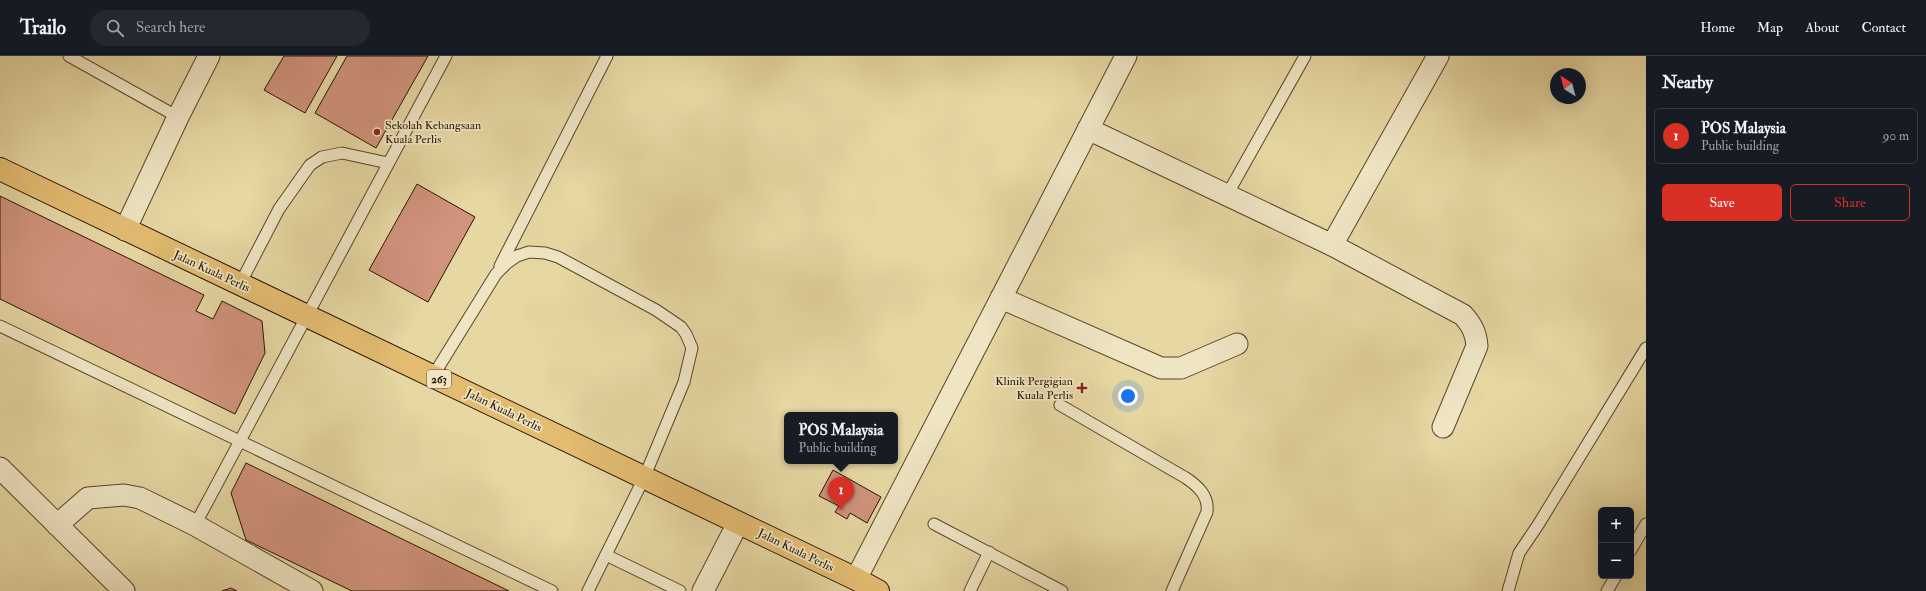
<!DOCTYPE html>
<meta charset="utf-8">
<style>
body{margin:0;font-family:"IM FELL Double Pica",serif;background:#242831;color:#f1f3f6}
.controls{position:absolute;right:12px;bottom:12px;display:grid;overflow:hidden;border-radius:6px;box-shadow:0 4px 16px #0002}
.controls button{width:36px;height:36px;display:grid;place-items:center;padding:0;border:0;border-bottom:1px solid #363941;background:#171b24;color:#f1f3f6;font:20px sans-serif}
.compass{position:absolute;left:1550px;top:12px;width:36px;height:36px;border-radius:50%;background:#171b24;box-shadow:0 4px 16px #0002;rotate:324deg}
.you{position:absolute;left:1128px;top:340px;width:14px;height:14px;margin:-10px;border:3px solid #fff;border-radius:50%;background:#1a73e8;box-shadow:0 0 0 6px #1a73e833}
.badge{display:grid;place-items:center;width:26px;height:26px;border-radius:50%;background:#d93025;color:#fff;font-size:13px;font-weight:700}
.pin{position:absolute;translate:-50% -33px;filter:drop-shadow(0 1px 2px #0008)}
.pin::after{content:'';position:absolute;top:21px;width:14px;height:12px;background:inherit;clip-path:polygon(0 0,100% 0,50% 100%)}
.popup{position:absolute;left:784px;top:356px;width:114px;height:52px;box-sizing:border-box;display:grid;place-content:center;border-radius:6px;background:#171b24;filter:drop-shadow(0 1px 3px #0005);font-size:13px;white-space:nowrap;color:#9ea1a6}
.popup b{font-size:15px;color:#f1f3f6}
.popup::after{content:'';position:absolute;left:50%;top:100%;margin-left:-8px;border:8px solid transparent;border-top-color:#171b24}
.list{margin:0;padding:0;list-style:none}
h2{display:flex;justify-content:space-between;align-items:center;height:52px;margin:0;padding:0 16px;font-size:17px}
h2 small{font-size:13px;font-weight:400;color:#9ea1a6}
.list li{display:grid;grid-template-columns:26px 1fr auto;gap:12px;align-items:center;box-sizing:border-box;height:56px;margin:0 8px 8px;padding:0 8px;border:1px solid #363941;border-radius:6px}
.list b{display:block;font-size:15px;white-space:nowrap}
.list p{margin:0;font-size:13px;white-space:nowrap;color:#9ea1a6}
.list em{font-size:13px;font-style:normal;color:#9ea1a6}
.actions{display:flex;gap:8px;padding:12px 16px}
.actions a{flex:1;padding:9px 0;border:1px solid #d93025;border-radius:6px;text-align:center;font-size:14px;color:#d93025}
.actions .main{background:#d93025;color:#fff}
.icon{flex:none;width:22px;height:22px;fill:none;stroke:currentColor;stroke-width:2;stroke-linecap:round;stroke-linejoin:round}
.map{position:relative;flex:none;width:1646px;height:535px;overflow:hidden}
header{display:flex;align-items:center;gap:24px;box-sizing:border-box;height:56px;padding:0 20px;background:#171b24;border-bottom:1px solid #363941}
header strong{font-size:19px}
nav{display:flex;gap:22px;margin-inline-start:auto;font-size:14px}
.search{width:280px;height:36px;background:#242831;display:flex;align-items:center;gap:10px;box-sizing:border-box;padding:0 14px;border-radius:22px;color:#9ea1a6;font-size:15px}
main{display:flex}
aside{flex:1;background:#171b24}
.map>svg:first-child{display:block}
</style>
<header>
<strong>Trailo</strong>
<div class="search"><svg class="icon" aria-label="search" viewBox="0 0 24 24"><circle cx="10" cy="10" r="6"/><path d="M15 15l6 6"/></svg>Search here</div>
<nav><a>Home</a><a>Map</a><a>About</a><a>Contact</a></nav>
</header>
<main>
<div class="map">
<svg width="1646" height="535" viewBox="0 0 1646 535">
<rect width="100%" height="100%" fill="#e6d7a3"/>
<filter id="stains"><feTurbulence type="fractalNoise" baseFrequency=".005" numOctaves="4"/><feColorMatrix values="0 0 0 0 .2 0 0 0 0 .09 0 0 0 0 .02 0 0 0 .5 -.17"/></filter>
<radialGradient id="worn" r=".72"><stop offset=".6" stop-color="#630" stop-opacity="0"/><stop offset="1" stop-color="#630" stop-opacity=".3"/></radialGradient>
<g fill="#d0937c" stroke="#281401">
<path d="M284 0H337L305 57 264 34Z"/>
<path d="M347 0H428L376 92 315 57Z"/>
<path d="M417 128 475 161 428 246 369 214Z"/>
<path d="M0 140 204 239 196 255 213 263 222 245 262 265 265 297 235 358 0 243Z"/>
<path d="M246 407 509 535H352L246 484 231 437Z"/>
<path d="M833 414 881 441 867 467 850 457 847 463 835 456 839 450 819 440Z"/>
<path d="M231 532 237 535H222Z"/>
</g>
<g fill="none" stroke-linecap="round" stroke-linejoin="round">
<defs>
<g id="service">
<path d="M69 0 178 61"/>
<path d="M1227 139 1305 0"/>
<path d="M500 210 607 0"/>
<path d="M240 228 279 153 310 109 322 101 342 97 388 107"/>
<path d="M0 270 552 535"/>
<path d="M433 320 496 218 507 207 517 200 529 196 545 197 558 201 656 254 681 271 686 278 692 292 684 326 644 422 588 535"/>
<path d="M1060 349 1186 422C1198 430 1209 440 1207 456L1172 535"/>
<path d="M934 468 1062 535"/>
<path d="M195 469 446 0"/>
<path d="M1631 494 1646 468"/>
<path d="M606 499 680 535"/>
<path d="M970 535 989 496"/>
<path d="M1508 535 1519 497 1538 469 1646 292"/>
<path d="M1607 535 1616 520"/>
</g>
<g id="minor">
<path d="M1088 73 1332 189 1463 259C1472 269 1476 277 1477 290L1443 371"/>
<path d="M125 174 178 61 209 0"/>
<path d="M1332 189 1438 0"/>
<path d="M1001 242 1161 312H1181L1237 288"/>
<path d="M0 412 124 535"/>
<path d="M57 469 88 442 124 439 140 442 195 469 312 535"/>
<path d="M856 523 1126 0"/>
<path d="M703 535 738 467"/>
</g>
<path id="primary" d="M0 113 856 523 878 535"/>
</defs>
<use href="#service" stroke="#58452a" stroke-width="13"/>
<use href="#minor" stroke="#58452a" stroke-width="23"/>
<use href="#primary" stroke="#281401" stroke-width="24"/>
<use href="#service" stroke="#efe5c3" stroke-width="11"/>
<use href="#minor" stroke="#efe5c3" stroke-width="21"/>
<use href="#primary" stroke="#e3bc72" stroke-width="22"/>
</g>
<g fill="#8f2418" stroke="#efe5c3" stroke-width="1.5">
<circle cx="377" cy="76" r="4"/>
<path d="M1080 326h4v4h4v4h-4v4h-4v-4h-4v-4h4z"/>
</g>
<g text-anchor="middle" stroke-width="3.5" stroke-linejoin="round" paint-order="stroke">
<rect fill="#efe5c3" stroke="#64533b" stroke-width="1" x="427" y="314" width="24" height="18" rx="3"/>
<g font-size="11" font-weight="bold" fill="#281401">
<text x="439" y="327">263</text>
</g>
<g font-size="12" fill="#281401" stroke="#efe5c3" text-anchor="start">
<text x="385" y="73">Sekolah Kebangsaan<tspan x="385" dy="14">Kuala Perlis</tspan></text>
<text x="1073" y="329" text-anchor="end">Klinik Pergigian<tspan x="1073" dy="14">Kuala Perlis</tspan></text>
</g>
<g font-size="12" fill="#281401" stroke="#efe5c3">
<text transform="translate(212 215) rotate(25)" y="4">Jalan Kuala Perlis</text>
<text transform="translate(504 354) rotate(26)" y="4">Jalan Kuala Perlis</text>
<text transform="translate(796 494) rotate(26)" y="4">Jalan Kuala Perlis</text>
</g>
</g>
<rect width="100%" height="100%" filter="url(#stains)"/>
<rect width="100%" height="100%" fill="url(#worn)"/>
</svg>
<div class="controls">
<button>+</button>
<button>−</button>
</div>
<svg class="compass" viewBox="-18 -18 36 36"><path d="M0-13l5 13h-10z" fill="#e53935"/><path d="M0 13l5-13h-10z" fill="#9ea1a6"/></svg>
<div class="you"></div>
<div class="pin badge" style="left:841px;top:454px">1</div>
<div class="popup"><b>POS Malaysia</b>Public building</div>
</div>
<aside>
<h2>Nearby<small></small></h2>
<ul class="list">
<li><span class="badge">1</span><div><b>POS Malaysia</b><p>Public building</p></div><em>90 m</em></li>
</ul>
<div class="actions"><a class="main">Save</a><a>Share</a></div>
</aside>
</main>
